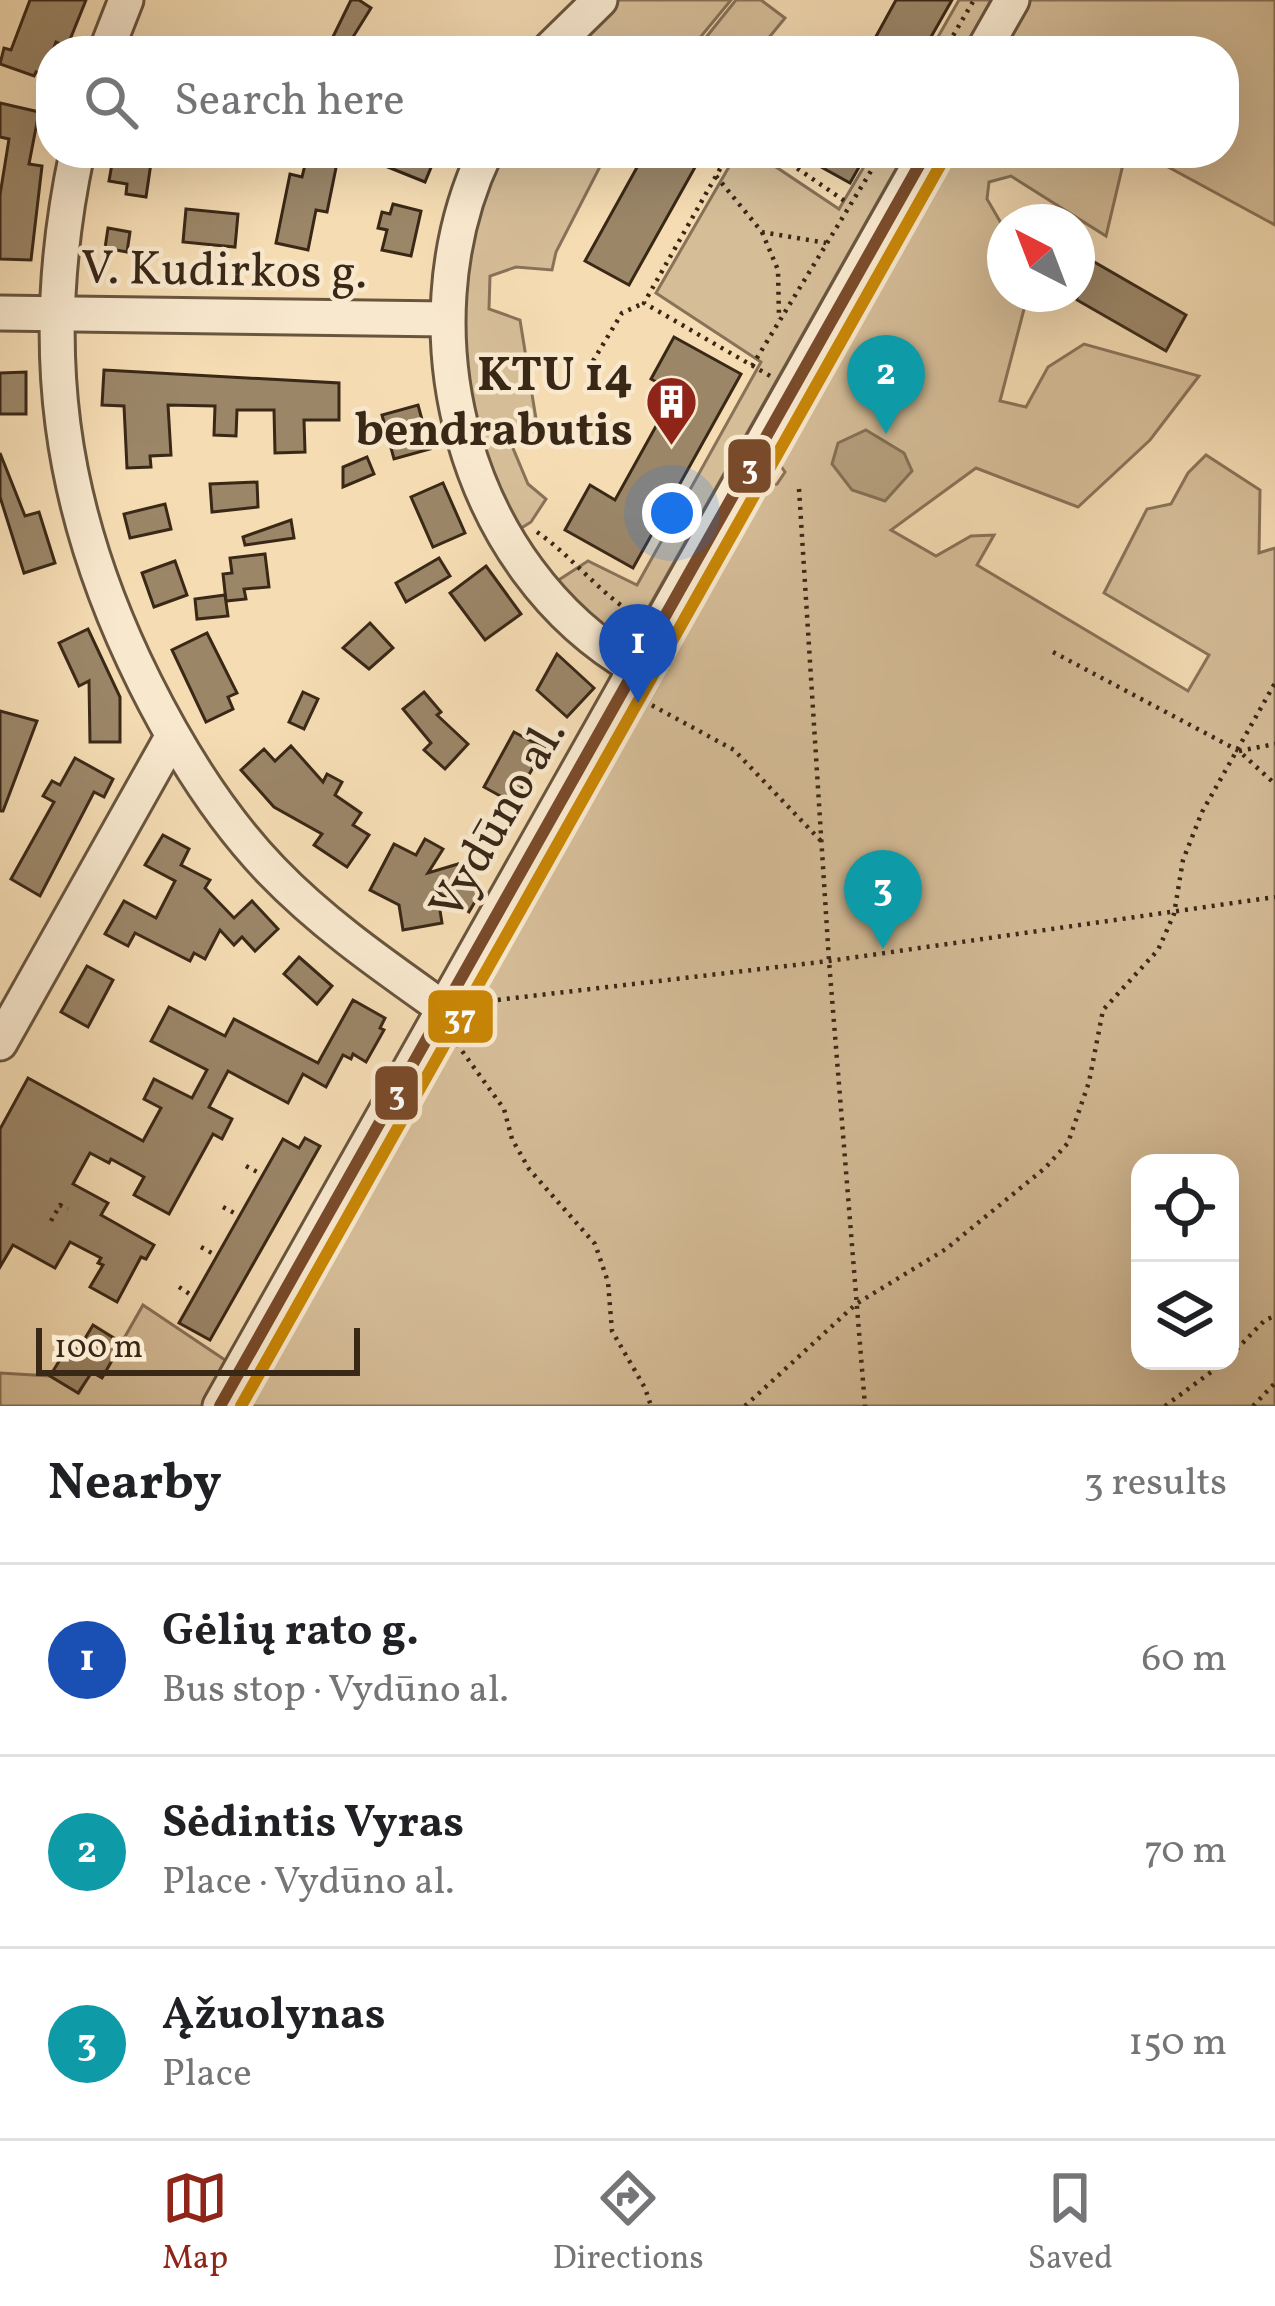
<!DOCTYPE html>
<meta charset="utf-8">
<style>
body{margin:0;font-family:Vollkorn,serif;background:#f2f2f2;color:#202124}
.controls{position:absolute;right:36px;bottom:36px;display:grid;overflow:hidden;border-radius:24px;box-shadow:0 12px 48px #0002}
.controls button{width:108px;height:108px;display:grid;place-items:center;padding:0;border:0;border-bottom:3px solid #e0e0e0;background:#fff;color:#202124;font:60px sans-serif}
.compass{position:absolute;left:987px;top:204px;width:108px;height:108px;border-radius:50%;background:#fff;box-shadow:0 12px 48px #0002;rotate:318deg}
.scale{position:absolute;left:36px;bottom:30px;width:324px;box-sizing:border-box;padding-left:12px;border:6px solid #3a2817;border-top:0;font-size:33px;line-height:42px;white-space:nowrap;color:#3a2817;-webkit-text-stroke:9px #f8e8ce;paint-order:stroke}
.you{position:absolute;left:672px;top:513px;width:42px;height:42px;margin:-30px;border:9px solid #fff;border-radius:50%;background:#1a73e8;box-shadow:0 0 0 18px #1a73e833}
.badge{display:grid;place-items:center;width:78px;height:78px;border-radius:50%;background:#8f2418;color:#fff;font-size:39px;font-weight:700}
.pin{position:absolute;translate:-50% -99px;filter:drop-shadow(0 3px 6px #0008)}
.pin::after{content:'';position:absolute;top:63px;width:42px;height:36px;background:inherit;clip-path:polygon(0 0,100% 0,50% 100%)}
.list{margin:0;padding:0;list-style:none}
h2{display:flex;justify-content:space-between;align-items:center;height:156px;margin:0;padding:0 48px;font-size:51px}
h2 small{font-size:39px;font-weight:400;color:#757577}
.list li{display:grid;grid-template-columns:78px 1fr auto;gap:36px;align-items:center;box-sizing:border-box;height:192px;padding:0 48px;border-top:3px solid #e0e0e0}
.list b{display:block;font-size:45px;white-space:nowrap}
.list p{margin:0;font-size:39px;white-space:nowrap;color:#757577}
.list em{font-size:39px;font-style:normal;color:#757577}
.icon{flex:none;width:66px;height:66px;fill:none;stroke:currentColor;stroke-width:2;stroke-linecap:round;stroke-linejoin:round}
.map{position:relative;flex:none;width:1275px;height:1406px;overflow:hidden}
.search{position:absolute;background:#fff;box-shadow:0 12px 48px #0002;left:36px;right:36px;top:36px;height:132px;display:flex;align-items:center;gap:30px;box-sizing:border-box;padding:0 42px;border-radius:48px;color:#757577;font-size:45px}
.sheet{height:732px;background:#fff}
nav{display:flex;justify-content:space-around;align-items:center;box-sizing:border-box;height:168px;border-top:3px solid #e0e0e0;background:#fff;font-size:33px;color:#757577}
nav a{display:grid;justify-items:center;gap:6px}
nav .on{color:#8f2418}
.map>svg:first-child{display:block}
</style>
<div class="map">
<svg width="1275" height="1406" viewBox="0 0 1275 1406">
<rect width="100%" height="100%" fill="#f5dcb3"/>
<filter id="stains"><feTurbulence type="fractalNoise" baseFrequency=".00167" numOctaves="4"/><feColorMatrix values="0 0 0 0 .2 0 0 0 0 .09 0 0 0 0 .02 0 0 0 .5 -.17"/></filter>
<radialGradient id="worn" r=".72"><stop offset=".6" stop-color="#630" stop-opacity="0"/><stop offset="1" stop-color="#630" stop-opacity=".3"/></radialGradient>
<g fill="#d5bd98" stroke="#887258" stroke-width="3" fill-rule="evenodd">
<path d="M615 0H731L689 51H561Z"/>
<path d="M736 0H761L785 18 758 51H695Z"/>
<path d="M959 0H991L963 51H930Z"/>
<path d="M1025 0H1275V225L1146 155 1125 156 1106 236 1011 176 989 182 987 199 1005 230V294H1028L1000 401 1026 407 1048 367 1084 344 1199 376 1150 440 1078 507 976 468 891 530 936 556 971 536 994 535 977 565 1188 691 1209 655 1104 593 1147 509 1171 504 1188 473 1206 455 1260 490 1259 553 1275 548V1406H234L751 486 777 484 785 472 773 455 939 153H1224V51H996ZM1140 1163H1230V1361H1140Z"/>
<path d="M497 153H607L556 252 552 270 516 267 490 276 489 309 520 320 537 425 536 431 510 441 528 484 546 499 531 522 515 532 464 410 462 263Z"/>
<path d="M737 153H755L839 209 872 153H905L625 649 551 585 588 561 637 585 761 362 656 293Z"/>
<path d="M143 1305 228 1362 203 1406H0V1373L50 1376 79 1393 91 1372 102 1377Z"/>
</g>
<path fill="#b59f7e" stroke="#846f55" stroke-width="3" d="M866 430 904 453 912 471 885 501 852 490 832 464 838 443Z"/>
<g fill="#9b8668" stroke="#3a2817" stroke-width="3">
<path d="M30 0H86L67 47 56 42 44 75 36 72 34 76 0 64 4 48 11 50Z"/>
<path d="M351 0H359L371 8 353 37 383 51H326Z"/>
<path d="M896 0H952L923 51H868Z"/>
<path d="M0 103 39 112 29 164 42 166 31 260 0 259V195L9 139 0 137Z"/>
<path d="M308 153H339L327 212 316 210 308 250 276 243 290 174 302 177Z"/>
<path d="M353 153H437L425 182Z"/>
<path d="M645 153H703L629 285 585 261Z"/>
<path d="M796 153H867L850 183Z"/>
<path d="M113 158 151 163 146 197 126 194 127 184 109 181Z"/>
<path d="M393 204 421 211 411 256 382 250 387 230 378 228 382 212 390 214Z"/>
<path d="M186 209 238 214 235 247 183 242Z"/>
<path d="M108 228 130 232 127 252 105 248Z"/>
<path d="M1077 252 1186 315 1166 351 1077 300Z"/>
<path d="M674 337 741 374 633 568 565 530 590 485 615 500 675 392 651 379Z"/>
<path d="M104 370 339 383V420H304L305 452 275 453 274 410H237L236 436 214 435 215 406 168 405 171 455 150 456 151 467 127 468 124 406 102 405Z"/>
<path d="M26 372V414H0V373Z"/>
<path d="M418 405 430 449 394 459 382 415Z"/>
<path d="M0 453 25 516 39 512 55 563 24 573 0 497Z"/>
<path d="M367 457 374 474 343 487V467Z"/>
<path d="M257 482 258 507 212 512 210 484Z"/>
<path d="M443 483 465 533 433 547 411 497Z"/>
<path d="M165 504 171 529 130 538 124 514Z"/>
<path d="M291 520 294 538 245 545 243 537Z"/>
<path d="M265 554 269 587 244 589 246 599 226 601 223 574 232 573 230 558Z"/>
<path d="M439 558 450 576 406 602 396 583Z"/>
<path d="M175 561 187 595 154 607 142 573Z"/>
<path d="M486 566 521 614 485 640 450 593Z"/>
<path d="M225 595 228 616 197 619 195 599Z"/>
<path d="M370 623 393 648 369 669 343 648Z"/>
<path d="M88 629 120 697V742H90L89 681 79 686 59 643Z"/>
<path d="M207 633 237 693 228 697 233 709 206 722 172 650Z"/>
<path d="M557 654 594 688 567 717 537 690Z"/>
<path d="M303 692 318 699 304 729 289 722Z"/>
<path d="M424 692 441 712 437 715 468 744 445 769 424 750 431 743 403 709Z"/>
<path d="M0 711 37 721 3 811H0Z"/>
<path d="M514 732 544 748 513 803 484 787Z"/>
<path d="M291 746 323 782 327 774 342 782 335 795 361 813 353 825 369 835 347 867 314 845 322 834 274 807 241 770 264 749 275 761Z"/>
<path d="M75 758 113 779 104 797 94 792 40 896 11 879 54 802 43 796 52 781 60 785Z"/>
<path d="M163 835 189 849 181 865 210 880 205 888 234 918 252 901 278 929 255 951 242 937 234 945 220 930 205 959 194 953 190 961 135 933 128 946 105 934 124 901 156 918 175 881 145 865Z"/>
<path d="M425 839 443 849 428 873 458 864 459 873 483 888 469 912 437 892 442 923 403 930 399 905 370 890 394 844 416 855Z"/>
<path d="M299 957 332 986 317 1004 284 974Z"/>
<path d="M87 966 113 980 88 1027 61 1012Z"/>
<path d="M353 1000 385 1018 380 1028 384 1030 366 1062 353 1054 351 1059 343 1055 326 1087 303 1074 288 1103 228 1071 209 1107 232 1119 222 1139 213 1134 169 1214 134 1195 144 1177 111 1159 109 1163 90 1153 73 1184 108 1203 101 1215 154 1245 146 1259 141 1257 117 1302 90 1287 103 1265 98 1263 101 1258 70 1242 55 1268 13 1245 0 1267V1129L28 1078 143 1141 161 1108 144 1099 154 1079 192 1098 207 1070 151 1041 169 1007 225 1036 234 1019 318 1063Z"/>
<path d="M305 1138 320 1146 210 1340 179 1323 283 1139 299 1148Z"/>
<path d="M93 1325 122 1343 102 1378 92 1372 78 1393 50 1376 69 1345 78 1350Z"/>
</g>
<g fill="none" stroke-linecap="round" stroke-linejoin="round">
<defs>
<g id="minor">
<path d="M106 51 126 0"/>
<path d="M548 51 600 0"/>
<path d="M983 51 1012 0"/>
<path d="M77 153C36 345 58 509 145 683 179 751 219 816 272 871 323 924 384 966 443 1008"/>
<path d="M485 153C401 330 464 569 636 668"/>
<path d="M0 313 447 319"/>
<path d="M0 1043 172 737"/>
<path d="M220 1406 926 153"/>
</g>
</defs>
<use href="#minor" stroke="#69553e" stroke-width="39"/>
<g stroke="#3a2817" stroke-width="4.5" stroke-dasharray="3 6" stroke-linecap="butt">
<path d="M944 51 974 0"/>
<path d="M729 153 644 303 772 377"/>
<path d="M775 153 849 204"/>
<path d="M716 176 762 232 826 243"/>
<path d="M762 232 778 270 779 319"/>
<path d="M593 361 622 313 644 303"/>
<path d="M752 366 882 153"/>
<path d="M799 489 829 961 865 1406"/>
<path d="M537 532C573 557 600 594 638 617"/>
<path d="M1053 652 1239 751 1275 784"/>
<path d="M644 701 734 750 821 841"/>
<path d="M1239 751 1275 744"/>
<path d="M480 1002 829 961 1275 897"/>
<path d="M457 1044 504 1109 512 1139 529 1169 595 1244 608 1282 612 1331 645 1388 651 1406"/>
<path d="M246 1166 263 1175"/>
<path d="M223 1207 240 1216"/>
<path d="M51 1221 60 1205 68 1209"/>
<path d="M201 1247 217 1256"/>
<path d="M179 1287 194 1297"/>
<path d="M1230 1356 1265 1320 1275 1316"/>
<path d="M745 1406 856 1304 946 1249 1045 1168 1068 1143 1089 1082 1103 1010 1158 950 1174 914 1183 860 1202 812 1275 683"/>
<path d="M1165 1406 1226 1361"/>
<path d="M1253 1406 1275 1383"/>
</g>
<use href="#minor" stroke="#f8e8ce" stroke-width="33"/>
<defs>
<path id="bus-1" d="M220 1406 926 153"/>
<path id="bus-2" d="M241 1406 942 162"/>
</defs>
<use href="#bus-1" stroke="#f8e8ce" stroke-width="21"/>
<use href="#bus-2" stroke="#f8e8ce" stroke-width="21"/>
<use href="#bus-1" stroke="#7a4b2a" stroke-width="12"/>
<use href="#bus-2" stroke="#c88606" stroke-width="12"/>
</g>
<defs>
<symbol id="building-pin" viewBox="-11 -11 22 30"><path d="M0 17L-7.5 6A9.5 9.5 0 1 1 7.5 6Z" fill="#8f2418" stroke="#f8e8ce"/><path d="M-4-6H4V6H1V3H-1V6H-4ZM-2.5-4.3h1.7v1.8h-1.7ZM.8-4.3h1.7v1.8H.8ZM-2.5-1h1.7V.8h-1.7ZM.8-1h1.7V.8H.8Z" fill="#fff"/></symbol>
</defs>
<g fill-rule="evenodd">
<use href="#building-pin" x="642" y="372" width="59" height="81"/>
</g>
<g text-anchor="middle" stroke-width="9" stroke-linejoin="round" paint-order="stroke">
<g font-size="48" fill="#3a2817" stroke="#f8e8ce">
<text transform="translate(224 268) rotate(1)" y="17">V. Kudirkos g.</text>
<text transform="translate(496 818) rotate(-60)" y="17">Vydūno al.</text>
</g>
<g font-size="48" font-weight="bold" fill="#3a2817" stroke="#f8e8ce" text-anchor="end">
<text x="633" y="390">KTU 14<tspan x="633" dy="55">bendrabutis</tspan></text>
</g>
</g>
<g stroke="#f8e8ce" stroke-width="4.5">
<rect x="726" y="437" width="47" height="58" rx="12" fill="#7a4b2a"/>
<rect x="426" y="988" width="69" height="57" rx="12" fill="#c88606"/>
<rect x="373" y="1064" width="47" height="58" rx="12" fill="#7a4b2a"/>
</g>
<g font-size="33" text-anchor="middle" font-weight="bold" fill="#fff">
<text x="750" y="478">3</text>
<text x="460" y="1028">37</text>
<text x="397" y="1104">3</text>
</g>
<rect width="100%" height="100%" filter="url(#stains)"/>
<rect width="100%" height="100%" fill="url(#worn)"/>
</svg>
<div class="controls">
<button><svg class="icon" aria-label="locate" viewBox="0 0 24 24"><circle cx="12" cy="12" r="6"/><path d="M12 2v4M12 18v4M2 12h4M18 12h4"/></svg></button>
<button><svg class="icon" aria-label="layers" viewBox="0 0 24 24"><path d="M12 4l9 5-9 5-9-5zM3 14l9 5 9-5"/></svg></button>
</div>
<svg class="compass" viewBox="-18 -18 36 36"><path d="M0-13l5 13h-10z" fill="#e53935"/><path d="M0 13l5-13h-10z" fill="#757577"/></svg>
<div class="scale">100 m</div>
<div class="you"></div>
<div class="pin badge" style="left:638px;top:703px;background:#1a4fb4">1</div>
<div class="pin badge" style="left:886px;top:434px;background:#0f9aa8">2</div>
<div class="pin badge" style="left:883px;top:949px;background:#0f9aa8">3</div>
<div class="search"><svg class="icon" aria-label="search" viewBox="0 0 24 24"><circle cx="10" cy="10" r="6"/><path d="M15 15l6 6"/></svg>Search here</div>
</div>
<section class="sheet">
<h2>Nearby<small>3 results</small></h2>
<ul class="list">
<li><span class="badge" style="background:#1a4fb4">1</span><div><b>Gėlių rato g.</b><p>Bus stop · Vydūno al.</p></div><em>60 m</em></li>
<li><span class="badge" style="background:#0f9aa8">2</span><div><b>Sėdintis Vyras</b><p>Place · Vydūno al.</p></div><em>70 m</em></li>
<li><span class="badge" style="background:#0f9aa8">3</span><div><b>Ąžuolynas</b><p>Place</p></div><em>150 m</em></li>
</ul>
</section>
<nav>
<a class="on"><svg class="icon" aria-label="map" viewBox="0 0 24 24"><path d="M3 6l6-2 6 2 6-2v14l-6 2-6-2-6 2zM9 4v14M15 6v14"/></svg>Map</a>
<a><svg class="icon" aria-label="directions" viewBox="0 0 24 24"><path d="M12 3l9 9-9 9-9-9zM9 14v-3h6M13 9l2 2-2 2"/></svg>Directions</a>
<a><svg class="icon" aria-label="saved" viewBox="0 0 24 24"><path d="M7 4h10v16l-5-4-5 4z"/></svg>Saved</a>
</nav>
